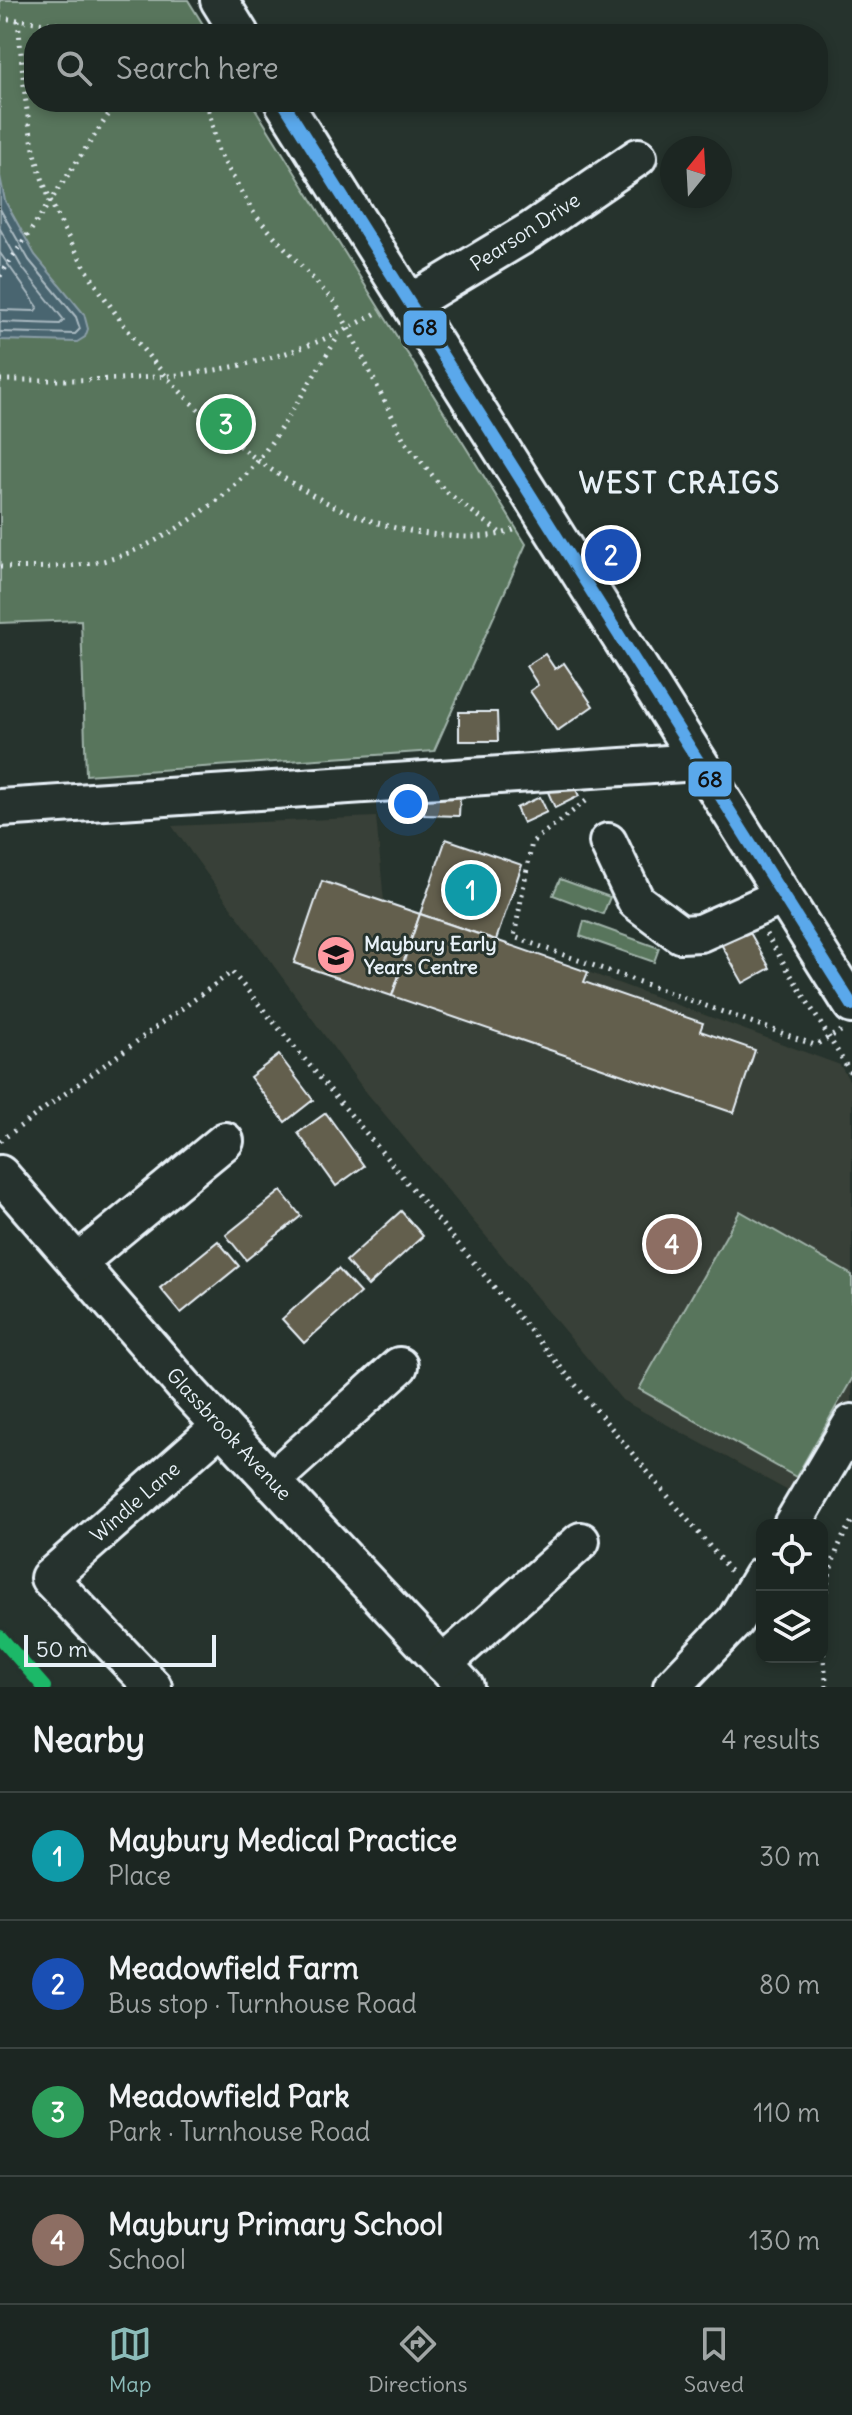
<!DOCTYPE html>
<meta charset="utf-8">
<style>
body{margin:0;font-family:Delius,sans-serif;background:#29322f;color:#f1f3f6}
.controls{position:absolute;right:24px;bottom:24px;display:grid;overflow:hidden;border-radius:16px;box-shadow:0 4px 12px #0003}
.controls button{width:72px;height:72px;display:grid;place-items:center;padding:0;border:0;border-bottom:2px solid #3a4340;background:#1c2622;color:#f1f3f6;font:40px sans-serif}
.compass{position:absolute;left:660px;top:136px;width:72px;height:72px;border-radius:50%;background:#1c2622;box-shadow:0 4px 12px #0003;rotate:18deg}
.scale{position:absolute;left:24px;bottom:20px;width:192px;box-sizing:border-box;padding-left:8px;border:4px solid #e8f1f8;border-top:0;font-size:22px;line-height:28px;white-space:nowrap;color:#e8f1f8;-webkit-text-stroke:6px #26332d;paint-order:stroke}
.you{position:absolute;left:408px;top:804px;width:28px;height:28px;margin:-20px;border:6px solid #fff;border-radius:50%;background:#1a73e8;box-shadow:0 0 0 12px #1a73e833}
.badge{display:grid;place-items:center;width:52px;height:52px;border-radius:50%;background:#8bbbb9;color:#fff;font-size:26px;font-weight:700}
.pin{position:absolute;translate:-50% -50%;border:4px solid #fff;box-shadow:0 2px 8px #0006}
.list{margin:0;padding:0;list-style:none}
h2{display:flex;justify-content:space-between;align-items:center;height:104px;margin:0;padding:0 32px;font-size:34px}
h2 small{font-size:26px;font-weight:400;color:#a0a5a5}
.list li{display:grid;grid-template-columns:52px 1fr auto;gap:24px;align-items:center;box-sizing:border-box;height:128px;padding:0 32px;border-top:2px solid #3a4340}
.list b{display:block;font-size:30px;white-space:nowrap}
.list p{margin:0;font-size:26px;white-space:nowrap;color:#a0a5a5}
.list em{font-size:26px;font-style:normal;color:#a0a5a5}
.icon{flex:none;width:44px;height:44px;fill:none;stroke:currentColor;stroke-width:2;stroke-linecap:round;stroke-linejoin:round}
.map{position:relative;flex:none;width:852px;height:1687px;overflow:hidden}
.search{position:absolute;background:#1c2622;box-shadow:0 4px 12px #0003;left:24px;right:24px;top:24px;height:88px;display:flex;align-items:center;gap:20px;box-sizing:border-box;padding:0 28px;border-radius:32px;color:#a0a5a5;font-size:30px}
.sheet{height:616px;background:#1c2622}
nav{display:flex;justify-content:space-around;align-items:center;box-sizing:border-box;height:112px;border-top:2px solid #3a4340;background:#1c2622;font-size:22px;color:#a0a5a5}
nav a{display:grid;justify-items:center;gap:4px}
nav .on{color:#8bbbb9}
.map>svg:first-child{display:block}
</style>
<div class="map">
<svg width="852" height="1687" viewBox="0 0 852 1687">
<rect width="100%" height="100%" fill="#26332d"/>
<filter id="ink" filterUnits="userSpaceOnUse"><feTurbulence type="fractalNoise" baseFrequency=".0125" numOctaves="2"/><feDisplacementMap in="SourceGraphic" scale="16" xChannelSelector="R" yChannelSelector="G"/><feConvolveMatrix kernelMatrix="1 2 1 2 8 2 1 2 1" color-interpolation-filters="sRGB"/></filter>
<g filter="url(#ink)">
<path fill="#394037" d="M376 817 384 902 588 972 840 1065 852 1085V1413L803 1499 622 1400 362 1087 172 826Z"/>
<g fill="#59755b" stroke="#a0b3aa" stroke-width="2">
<path d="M0 0H188L209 34H34V102H251L526 544 434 751 86 775 81 620 0 623Z"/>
<path d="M560 879 610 897 603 914 553 895Z"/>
<path d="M584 921 659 948 654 962 580 936Z"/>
<path d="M740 1211 852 1275V1379L796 1477 639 1389Z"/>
</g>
<path fill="#4a656f" stroke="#899da6" stroke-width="2" d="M0 176 5 201 35 255 84 314 88 329 85 337 77 342 0 340Z"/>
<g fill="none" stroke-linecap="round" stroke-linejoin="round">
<g stroke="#a9b9c1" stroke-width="2">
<path d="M0 209 29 260 76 317 80 329 75 334 0 332"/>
<path d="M0 229 21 266 64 320 60 324 0 322"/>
<path d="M0 253 38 307 35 311 0 310"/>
</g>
</g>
<g fill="#645e4d" stroke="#e8f1f8" stroke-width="2">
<path d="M545 654 555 669 564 663 593 706 557 731 530 691 538 685 526 666Z"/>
<path d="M459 712H497L498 741H459Z"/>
<path d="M572 781 579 796 555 808 548 792Z"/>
<path d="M425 794 460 795 459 816 424 815Z"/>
<path d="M540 797 547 812 523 823 516 808Z"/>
<path d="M446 839 522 865 496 940 420 914Z"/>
<path d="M322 881 420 914 392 996 294 963Z"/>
<path d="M420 914 588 972 584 982 703 1023 700 1031 755 1050 734 1113 392 996Z"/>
<path d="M744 922 770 968 743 983 717 937Z"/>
<path d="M279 1055 313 1100 285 1122 250 1077Z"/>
<path d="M326 1113 364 1166 336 1186 298 1133Z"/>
<path d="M281 1191 301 1216 246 1260 226 1235Z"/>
<path d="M401 1211 423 1236 368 1286 346 1261Z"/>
<path d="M218 1241 239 1266 181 1313 160 1288Z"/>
<path d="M338 1269 360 1293 304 1343 282 1319Z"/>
</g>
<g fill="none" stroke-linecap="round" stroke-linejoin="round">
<defs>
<g id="minor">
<path d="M219 0 240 34"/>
<path d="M283 102 852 1005"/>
<path d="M410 303 530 231 638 157"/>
<path d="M0 808 698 762"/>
<path d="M608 842 636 901 680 934 700 933 783 896"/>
<path d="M0 1174 191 1394 465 1687"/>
<path d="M77 1263 225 1141"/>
<path d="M271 1481 399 1366"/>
<path d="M792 1525 852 1423"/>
<path d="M443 1664 581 1541"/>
<path d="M153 1687 49 1578 221 1426"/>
<path d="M672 1687 735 1621 762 1576"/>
</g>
</defs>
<use href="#minor" stroke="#e8f1f8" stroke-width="42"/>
<g stroke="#e8f1f8" stroke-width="5" stroke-dasharray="2 6" stroke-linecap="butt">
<path d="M0 18 147 34"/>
<path d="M18 20C24 82 26 146 52 204 115 345 268 515 429 534 459 537 490 541 518 528"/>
<path d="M207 102 218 151 255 215 336 304 404 440 444 490 503 535"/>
<path d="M0 276 117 102"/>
<path d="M0 380C140 380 255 384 380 311"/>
<path d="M0 567C33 568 65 568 98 562 149 553 229 500 260 458 289 419 313 376 339 335"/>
<path d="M586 801 532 842 514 937 815 1045 841 1031"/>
<path d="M766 934 852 1075"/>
<path d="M0 1141 232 972 731 1572"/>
<path d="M827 1687C819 1629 820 1572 852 1521"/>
</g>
<use href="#minor" stroke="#26332d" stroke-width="36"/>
<defs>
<path id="bus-1" d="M283 102 852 1005"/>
</defs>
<use href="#bus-1" stroke="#26332d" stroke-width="18"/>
<use href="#bus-1" stroke="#5aa8eb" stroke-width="12"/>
<defs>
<path id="rail-1" d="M0 1637 44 1687"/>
</defs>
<use href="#rail-1" stroke="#26332d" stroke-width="20"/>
<use href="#rail-1" stroke="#1ab867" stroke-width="14"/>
</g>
</g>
<defs>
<symbol id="school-disc" viewBox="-11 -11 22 22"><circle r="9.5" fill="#ff9aa2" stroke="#26332d"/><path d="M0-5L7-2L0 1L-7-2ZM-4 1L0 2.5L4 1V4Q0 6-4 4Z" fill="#111"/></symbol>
</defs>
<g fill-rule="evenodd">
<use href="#school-disc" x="314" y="933" width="44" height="44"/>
</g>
<g text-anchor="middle" stroke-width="6" stroke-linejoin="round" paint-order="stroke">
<g font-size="20" fill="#e8f1f8" stroke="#26332d">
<text transform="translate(525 232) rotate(-33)" y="7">Pearson Drive</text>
<text transform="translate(229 1434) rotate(47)" y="7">Glassbrook Avenue</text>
<text transform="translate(135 1502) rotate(-41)" y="7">Windle Lane</text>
</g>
<g font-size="20" font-weight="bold" fill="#e8f1f8" stroke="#26332d" text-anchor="start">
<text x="364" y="951">Maybury Early<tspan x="364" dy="23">Years Centre</tspan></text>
</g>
<g font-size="28" font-weight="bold" letter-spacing="2" fill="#e8f1f8" stroke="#26332d">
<text x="680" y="493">WEST CRAIGS</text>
</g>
</g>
<g stroke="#26332d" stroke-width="3">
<rect x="402" y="309" width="46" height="38" rx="8" fill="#5aa8eb"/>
<rect x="687" y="760" width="46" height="38" rx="8" fill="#5aa8eb"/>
</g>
<g font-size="22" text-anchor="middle" font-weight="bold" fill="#111">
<text x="425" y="335">68</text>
<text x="710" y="787">68</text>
</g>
</svg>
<div class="controls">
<button><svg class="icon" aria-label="locate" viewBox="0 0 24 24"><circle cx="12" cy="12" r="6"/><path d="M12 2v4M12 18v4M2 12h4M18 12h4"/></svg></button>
<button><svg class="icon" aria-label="layers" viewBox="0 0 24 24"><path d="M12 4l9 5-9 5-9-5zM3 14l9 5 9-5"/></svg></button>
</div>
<svg class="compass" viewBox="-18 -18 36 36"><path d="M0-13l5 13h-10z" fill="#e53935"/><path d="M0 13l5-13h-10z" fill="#a0a5a5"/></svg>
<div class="scale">50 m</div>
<div class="you"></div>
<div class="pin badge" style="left:471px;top:890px;background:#0f9aa8">1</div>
<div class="pin badge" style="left:611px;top:555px;background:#1a4fb4">2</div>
<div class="pin badge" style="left:226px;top:424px;background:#2e9e5b">3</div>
<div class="pin badge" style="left:672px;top:1244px;background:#8d6e63">4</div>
<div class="search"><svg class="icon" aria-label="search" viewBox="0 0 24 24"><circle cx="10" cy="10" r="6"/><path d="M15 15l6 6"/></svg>Search here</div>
</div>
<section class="sheet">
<h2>Nearby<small>4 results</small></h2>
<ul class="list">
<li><span class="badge" style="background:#0f9aa8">1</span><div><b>Maybury Medical Practice</b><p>Place</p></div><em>30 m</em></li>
<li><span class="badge" style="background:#1a4fb4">2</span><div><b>Meadowfield Farm</b><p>Bus stop · Turnhouse Road</p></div><em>80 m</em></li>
<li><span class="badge" style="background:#2e9e5b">3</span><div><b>Meadowfield Park</b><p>Park · Turnhouse Road</p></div><em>110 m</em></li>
<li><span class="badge" style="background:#8d6e63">4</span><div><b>Maybury Primary School</b><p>School</p></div><em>130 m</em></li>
</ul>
</section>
<nav>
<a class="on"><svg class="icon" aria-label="map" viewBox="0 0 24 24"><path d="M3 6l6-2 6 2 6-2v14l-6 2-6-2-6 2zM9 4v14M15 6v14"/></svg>Map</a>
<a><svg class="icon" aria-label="directions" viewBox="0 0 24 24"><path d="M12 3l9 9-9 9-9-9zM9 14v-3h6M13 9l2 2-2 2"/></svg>Directions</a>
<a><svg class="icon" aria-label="saved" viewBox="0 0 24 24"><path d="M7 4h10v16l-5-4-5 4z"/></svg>Saved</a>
</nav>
